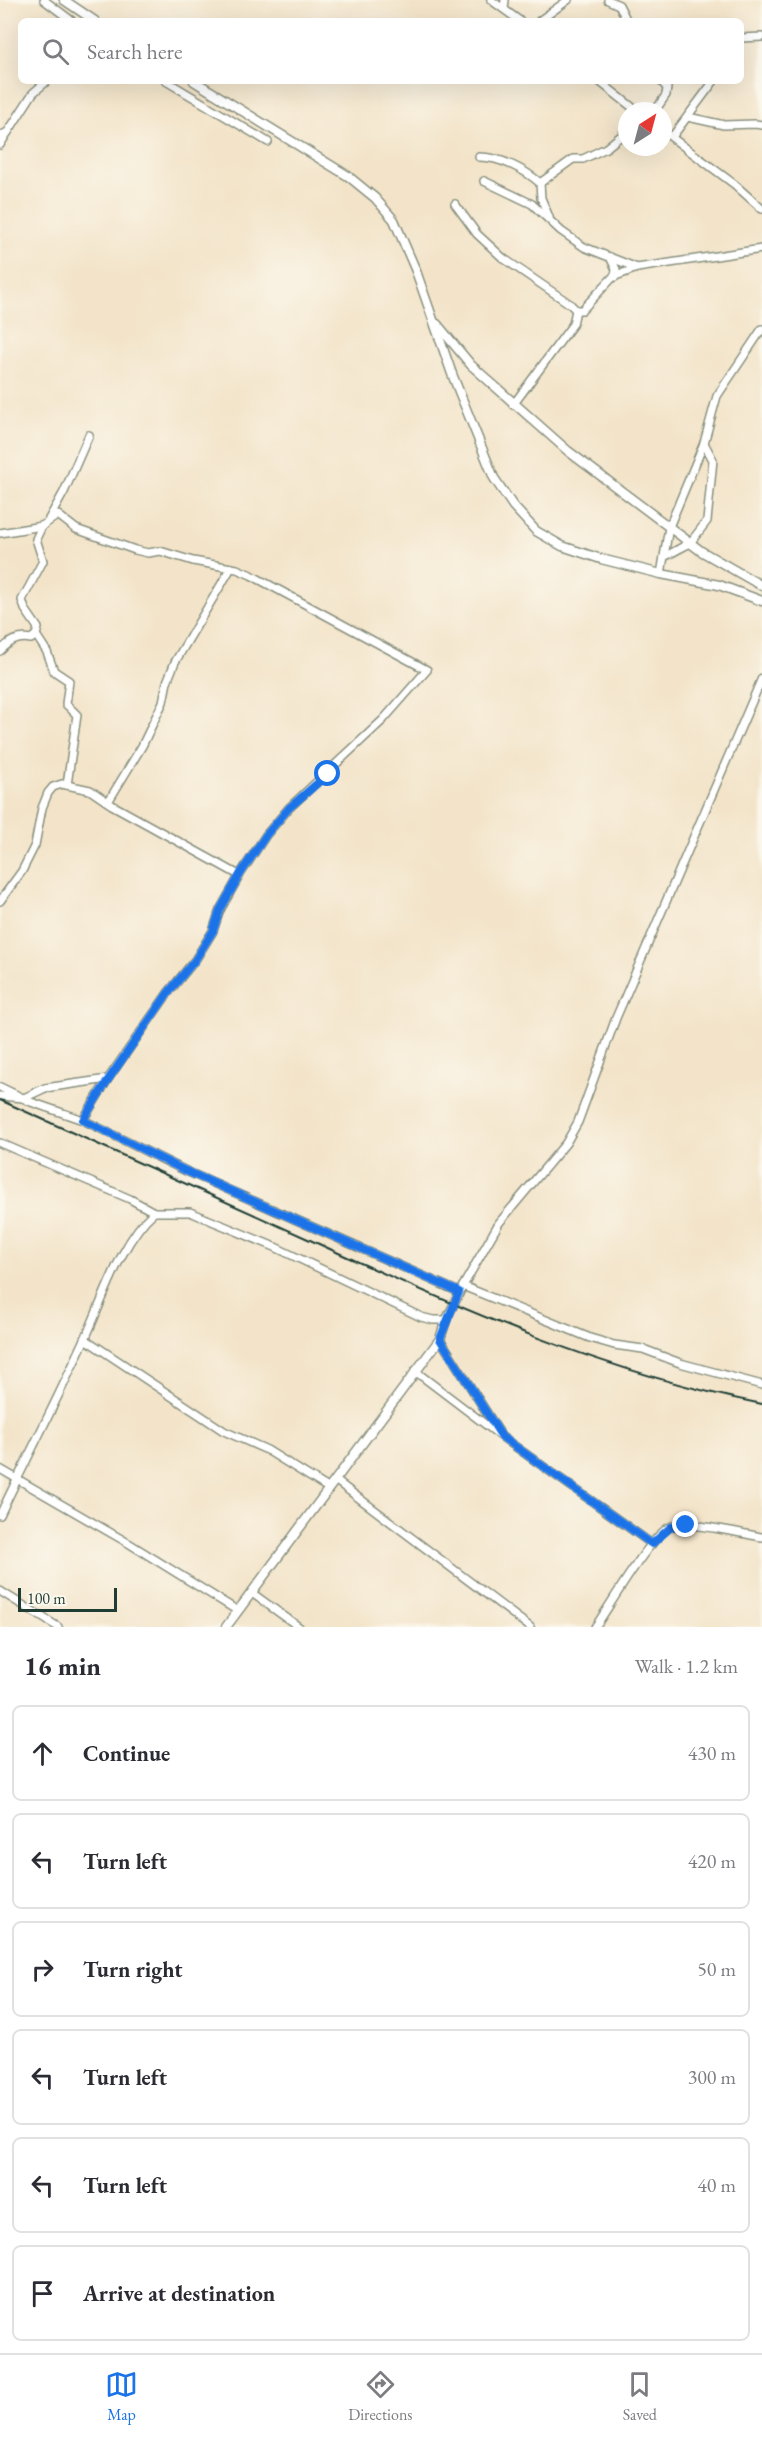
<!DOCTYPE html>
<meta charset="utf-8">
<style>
body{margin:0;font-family:"EB Garamond",serif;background:#f2f2f3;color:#2b2b33}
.compass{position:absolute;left:618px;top:102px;width:54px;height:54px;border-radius:50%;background:#fff;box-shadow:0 6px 24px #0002;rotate:36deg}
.scale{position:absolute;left:18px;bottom:15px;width:99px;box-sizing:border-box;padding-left:6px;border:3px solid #1f3d34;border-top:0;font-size:16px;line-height:21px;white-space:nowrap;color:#1f3d34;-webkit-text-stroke:4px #fbf7ec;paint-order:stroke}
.stop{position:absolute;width:18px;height:18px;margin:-14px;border:4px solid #1a73e8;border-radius:50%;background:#fff}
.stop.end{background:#1a73e8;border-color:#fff;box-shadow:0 2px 6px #0008}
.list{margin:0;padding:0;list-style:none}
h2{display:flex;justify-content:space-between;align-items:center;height:78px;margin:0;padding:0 24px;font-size:26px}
h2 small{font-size:20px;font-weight:400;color:#7c7c81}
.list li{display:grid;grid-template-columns:39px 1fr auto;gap:18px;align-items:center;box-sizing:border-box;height:96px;margin:0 12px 12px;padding:0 12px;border:2px solid #e1e1e2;border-radius:9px}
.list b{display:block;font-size:22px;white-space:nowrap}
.list em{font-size:20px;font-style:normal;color:#7c7c81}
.icon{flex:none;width:33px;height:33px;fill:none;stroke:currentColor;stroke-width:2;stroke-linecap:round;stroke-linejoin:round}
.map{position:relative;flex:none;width:762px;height:1627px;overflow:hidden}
.search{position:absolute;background:#fff;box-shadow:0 6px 24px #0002;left:18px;right:18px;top:18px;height:66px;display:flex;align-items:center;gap:15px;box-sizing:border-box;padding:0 21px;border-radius:9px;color:#7c7c81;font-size:22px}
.sheet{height:726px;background:#fff}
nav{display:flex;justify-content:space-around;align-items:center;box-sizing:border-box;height:84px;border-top:2px solid #e1e1e2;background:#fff;font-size:16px;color:#7c7c81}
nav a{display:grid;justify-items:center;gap:3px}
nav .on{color:#1a73e8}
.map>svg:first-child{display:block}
</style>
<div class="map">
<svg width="762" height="1627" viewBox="0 0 762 1627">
<rect width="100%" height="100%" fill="#fbf7ec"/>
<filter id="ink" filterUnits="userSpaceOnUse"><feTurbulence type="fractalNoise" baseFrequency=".0167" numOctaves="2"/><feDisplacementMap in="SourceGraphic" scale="12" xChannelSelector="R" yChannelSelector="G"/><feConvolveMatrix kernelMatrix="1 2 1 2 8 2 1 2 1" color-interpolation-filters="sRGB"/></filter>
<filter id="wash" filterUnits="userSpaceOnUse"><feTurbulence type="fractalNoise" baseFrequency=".008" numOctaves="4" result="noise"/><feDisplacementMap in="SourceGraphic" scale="24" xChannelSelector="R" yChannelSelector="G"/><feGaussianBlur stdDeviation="1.35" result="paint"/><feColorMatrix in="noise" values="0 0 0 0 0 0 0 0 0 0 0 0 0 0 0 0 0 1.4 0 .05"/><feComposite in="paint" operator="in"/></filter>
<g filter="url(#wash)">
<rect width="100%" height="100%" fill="#f3e4c9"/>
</g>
<g filter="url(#ink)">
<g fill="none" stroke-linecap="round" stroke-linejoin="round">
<defs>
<g id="minor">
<path d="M44 0 72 21"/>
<path d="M491 0 520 21"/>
<path d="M608 0 619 5 627 21"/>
<path d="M504 9 505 0"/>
<path d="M539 21 568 0"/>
<path d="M741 38 762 37"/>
<path d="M166 81 268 142"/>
<path d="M599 81 637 111"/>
<path d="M655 111 666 95 667 88 661 81"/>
<path d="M688 117 724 125 755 124 762 125"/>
<path d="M663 131 734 184 762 209"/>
<path d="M0 136 8 132 33 93 47 81"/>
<path d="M672 137 714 81"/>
<path d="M0 145 8 132"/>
<path d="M479 157C500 157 524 169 540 183L541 198 549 217"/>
<path d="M484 181 532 204 561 231 584 247 637 268"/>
<path d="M540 183 573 159H583L606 148 627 131"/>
<path d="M455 204 477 234 503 258 570 304 576 310"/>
<path d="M610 257 616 269 615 277"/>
<path d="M513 405 573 324 576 310H582L613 277 637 268 762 249"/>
<path d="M49 519 64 492 89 435"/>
<path d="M0 533 42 526 58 515 76 529 135 550 148 553 160 551 193 561 237 569 251 575 427 670 383 720 289 808 266 835 241 873 220 910 213 931 195 960 168 993 108 1079 83 1120"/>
<path d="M664 557 690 543 707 521 713 460 704 443"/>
<path d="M661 574 669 527 704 443 717 396 762 329"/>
<path d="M36 635 47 652 54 671 69 681 66 704 77 715 67 785"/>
<path d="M0 651C9 642 17 636 31 639L36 635 38 628 25 609 22 600 43 561 36 539 42 526"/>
<path d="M108 802 142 746 163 702 167 682 175 662 231 568"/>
<path d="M0 901 22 871 35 845 42 808 48 793 53 787 62 784 90 790 112 805 239 875"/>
<path d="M0 1087 31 1102 83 1120 186 1171 459 1292"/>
<path d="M0 1096 24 1098 45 1088 108 1079"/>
<path d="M0 1143 130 1199 154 1212"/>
<path d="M463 1286 590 1338 614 1345 643 1349 680 1363 762 1385"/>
<path d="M85 1339 224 1431 267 1450 328 1488"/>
<path d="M440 1339 499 1432"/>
<path d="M415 1371 502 1437 652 1544"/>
<path d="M0 1469 130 1544 238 1611"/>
<path d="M335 1480 530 1627"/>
<path d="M0 1515C28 1456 58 1398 85 1339 104 1298 121 1241 154 1212H190L275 1247 421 1317 433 1320H446L463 1286 499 1223 566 1143 578 1122 616 1018 762 678"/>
<path d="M0 1591 58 1627"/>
<path d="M252 1593 299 1627"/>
<path d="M595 1627C610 1606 650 1536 670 1527 686 1520 743 1534 762 1537"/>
</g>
<g id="tertiary">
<path d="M64 0 95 21"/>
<path d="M194 81 348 176 375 198 394 220 416 271 452 374 494 478 513 506 536 531 562 546 601 559 661 574 719 585 762 601"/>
<path d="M437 324 471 365 568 451 701 551 762 586"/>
<path d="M226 1627 440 1339 446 1320"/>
</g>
</defs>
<use href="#minor" stroke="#89907e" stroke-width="10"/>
<use href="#tertiary" stroke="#89907e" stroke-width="11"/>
<use href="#minor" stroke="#fff" stroke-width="7"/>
<use href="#tertiary" stroke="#fff" stroke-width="8"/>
<path stroke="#1f3d34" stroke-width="2" d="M0 1100C106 1148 212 1196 319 1244 462 1310 607 1373 762 1404"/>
</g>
</g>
<g fill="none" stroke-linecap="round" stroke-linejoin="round" filter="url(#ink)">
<path stroke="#1a73e8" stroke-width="8" d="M328 774 289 808 266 835 241 873 220 910 213 931 195 960 168 993 108 1080 83 1120 186 1171 459 1292 440 1339 502 1437 652 1544 671 1527 686 1525"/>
</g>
</svg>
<svg class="compass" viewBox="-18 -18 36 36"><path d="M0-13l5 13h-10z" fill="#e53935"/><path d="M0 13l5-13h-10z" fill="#7c7c81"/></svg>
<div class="scale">100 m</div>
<div class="stop" style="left:328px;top:774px"></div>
<div class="stop end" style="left:686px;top:1525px"></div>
<div class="search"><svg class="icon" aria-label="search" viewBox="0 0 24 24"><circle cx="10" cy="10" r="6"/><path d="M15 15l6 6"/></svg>Search here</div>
</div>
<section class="sheet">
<h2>16 min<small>Walk · 1.2 km</small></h2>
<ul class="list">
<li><svg class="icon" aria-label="ahead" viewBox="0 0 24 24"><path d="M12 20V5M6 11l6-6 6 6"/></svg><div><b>Continue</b></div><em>430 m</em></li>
<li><svg class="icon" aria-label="left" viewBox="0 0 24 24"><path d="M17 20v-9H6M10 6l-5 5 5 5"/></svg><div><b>Turn left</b></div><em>420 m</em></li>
<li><svg class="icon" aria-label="right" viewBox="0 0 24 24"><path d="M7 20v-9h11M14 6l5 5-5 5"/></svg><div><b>Turn right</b></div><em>50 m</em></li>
<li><svg class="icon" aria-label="left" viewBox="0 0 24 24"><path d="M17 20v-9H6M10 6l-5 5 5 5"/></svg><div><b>Turn left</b></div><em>300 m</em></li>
<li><svg class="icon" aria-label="left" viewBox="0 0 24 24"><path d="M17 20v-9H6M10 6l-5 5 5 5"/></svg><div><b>Turn left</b></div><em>40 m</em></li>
<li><svg class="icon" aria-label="arrive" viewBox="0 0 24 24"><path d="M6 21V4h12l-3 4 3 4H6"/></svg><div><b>Arrive at destination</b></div></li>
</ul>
</section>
<nav>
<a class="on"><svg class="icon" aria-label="map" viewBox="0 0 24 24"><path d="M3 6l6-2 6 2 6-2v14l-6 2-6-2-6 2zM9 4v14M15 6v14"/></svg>Map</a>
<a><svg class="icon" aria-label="directions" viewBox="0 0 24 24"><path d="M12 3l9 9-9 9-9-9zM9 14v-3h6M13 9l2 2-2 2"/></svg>Directions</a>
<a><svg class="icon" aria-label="saved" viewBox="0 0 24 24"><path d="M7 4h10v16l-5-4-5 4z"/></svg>Saved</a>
</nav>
